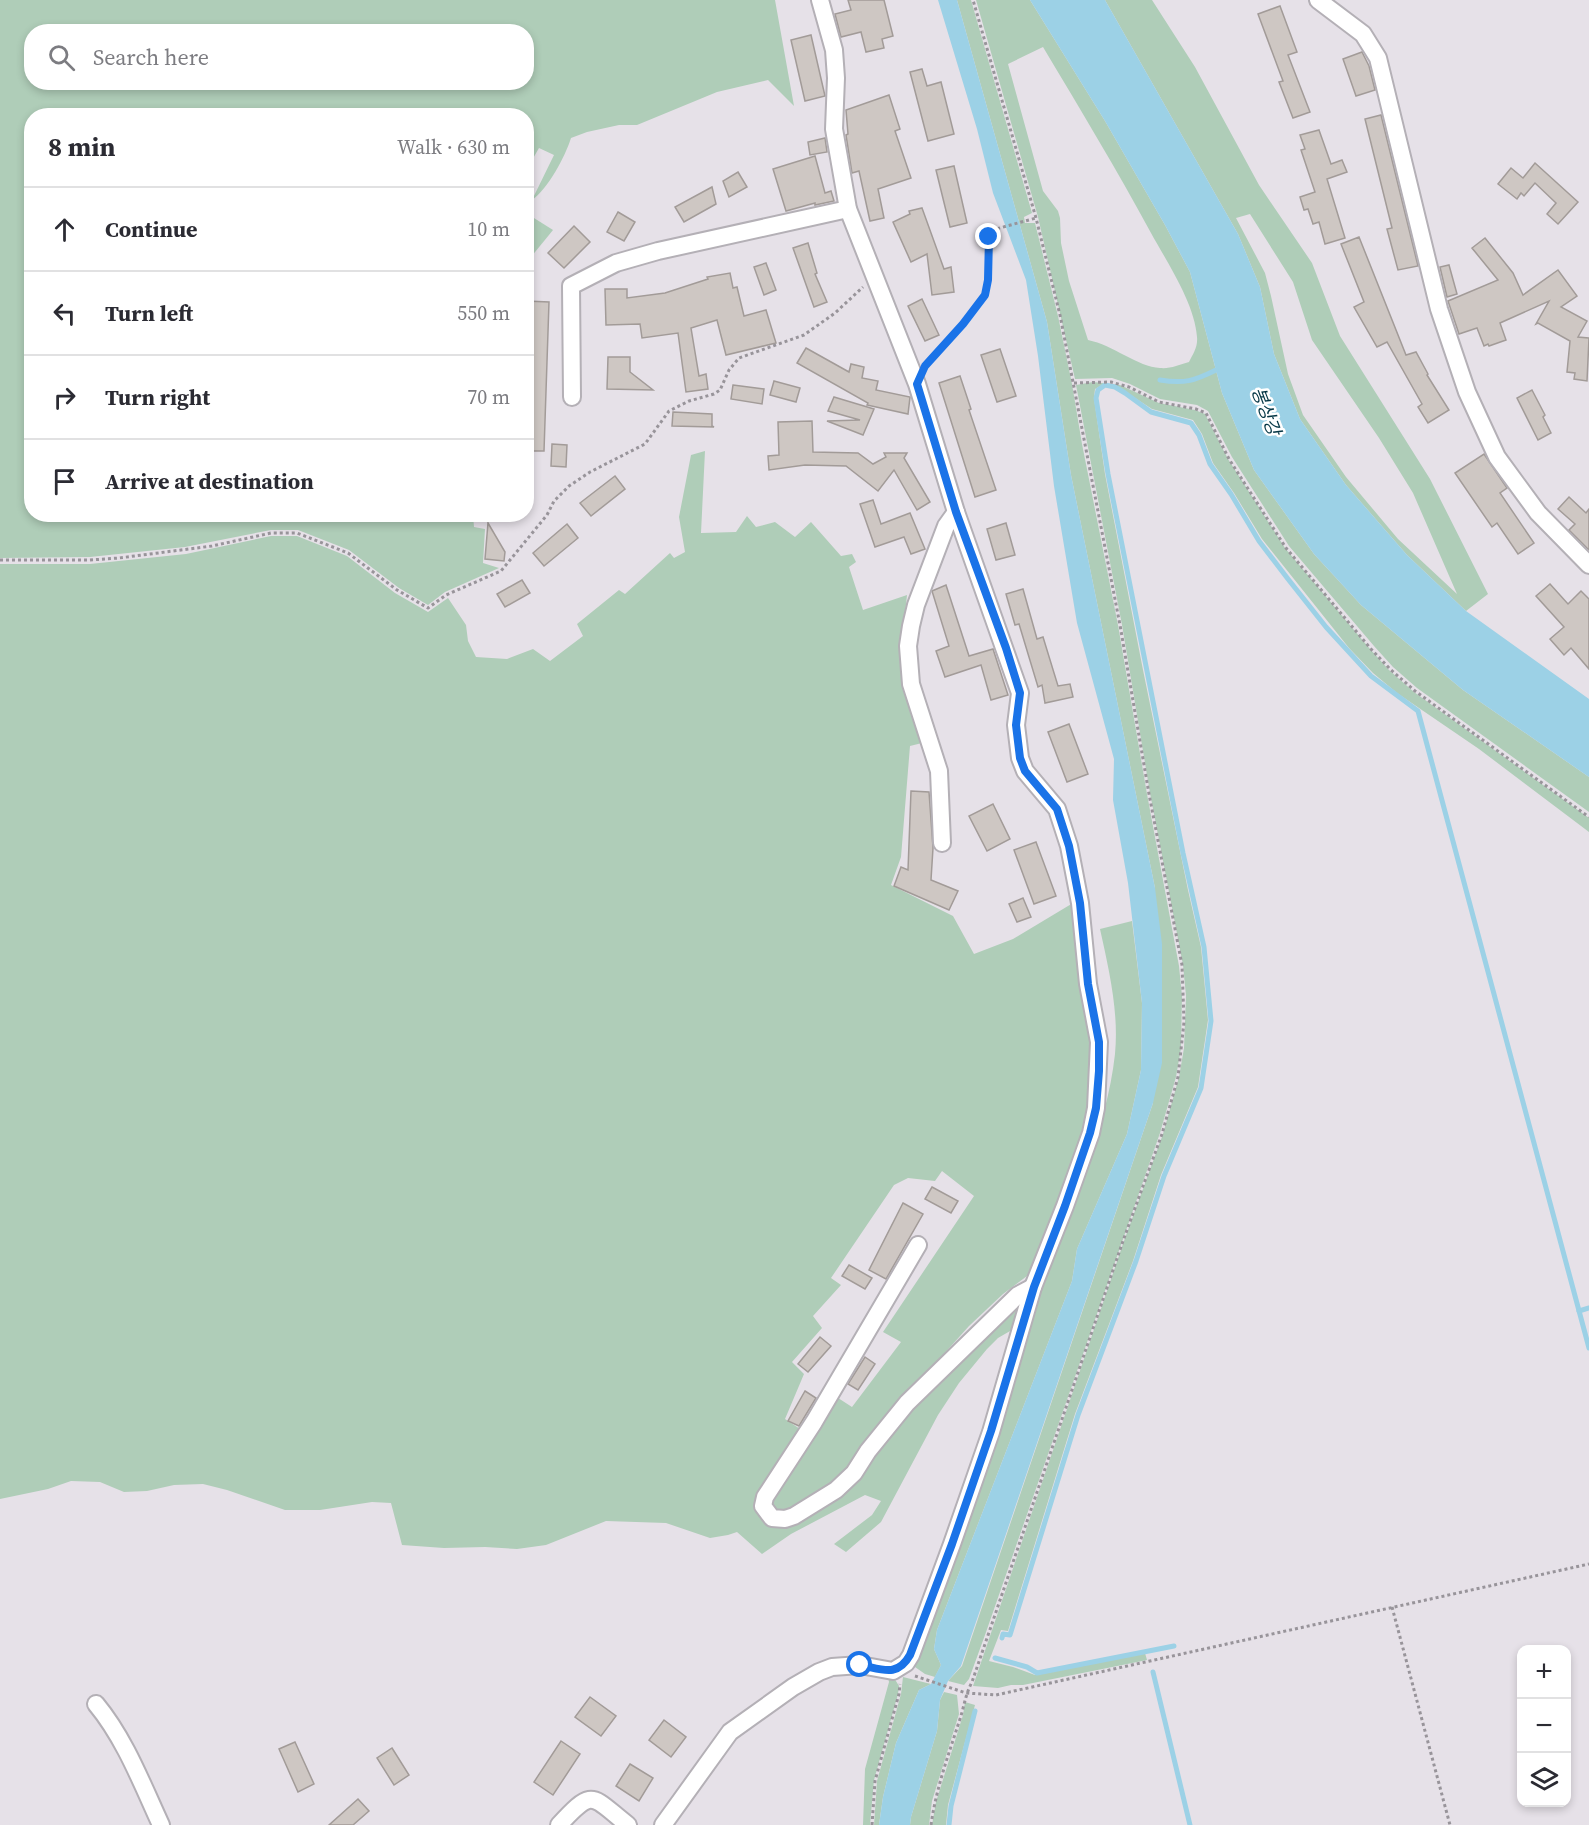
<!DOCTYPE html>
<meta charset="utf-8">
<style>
body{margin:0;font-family:"Source Serif 4","Noto Sans KR",serif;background:#f2f2f3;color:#2b2b33}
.controls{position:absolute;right:18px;bottom:18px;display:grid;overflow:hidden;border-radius:12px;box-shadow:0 3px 9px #0003}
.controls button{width:54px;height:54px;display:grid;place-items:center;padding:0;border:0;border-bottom:2px solid #e1e1e2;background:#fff;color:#2b2b33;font:30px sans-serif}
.stop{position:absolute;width:18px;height:18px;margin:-14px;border:4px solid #1a73e8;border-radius:50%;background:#fff}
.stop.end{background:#1a73e8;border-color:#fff;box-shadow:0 2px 6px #0008}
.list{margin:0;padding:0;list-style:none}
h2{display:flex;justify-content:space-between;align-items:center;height:78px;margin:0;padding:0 24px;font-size:26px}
h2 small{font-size:20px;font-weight:400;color:#7c7c81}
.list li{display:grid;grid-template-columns:39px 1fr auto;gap:18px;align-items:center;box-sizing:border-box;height:84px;padding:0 24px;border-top:2px solid #e1e1e2}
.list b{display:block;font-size:22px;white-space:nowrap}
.list em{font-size:20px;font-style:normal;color:#7c7c81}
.icon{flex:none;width:33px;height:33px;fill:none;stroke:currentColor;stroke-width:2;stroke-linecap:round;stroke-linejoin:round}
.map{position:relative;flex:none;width:1589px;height:1825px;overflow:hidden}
.search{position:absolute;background:#fff;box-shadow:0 3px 9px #0003;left:24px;top:24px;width:510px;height:66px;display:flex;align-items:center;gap:15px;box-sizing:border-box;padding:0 21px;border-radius:24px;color:#7c7c81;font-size:22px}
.panel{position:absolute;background:#fff;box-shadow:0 3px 9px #0003;left:24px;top:108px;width:510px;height:414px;border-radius:24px}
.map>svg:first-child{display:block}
</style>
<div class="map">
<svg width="1589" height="1825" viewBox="0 0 1589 1825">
<rect width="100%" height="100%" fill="#e6e1e8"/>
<g fill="#afcdb8" fill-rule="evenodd">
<path d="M0 0H775L794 106 768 80 717 92 637 125H619L587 132 571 138C565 157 548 189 532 200L554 155 539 148 527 169 526 116H32V514L473 515 474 527 485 529 483 563 499 568 445 592 428 605 399 588 349 550 298 530H271L185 547 90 557 0 558ZM32 32H526V82H32Z"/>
<path d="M957 0H971L1032 213 1024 217 1025 223H1035L1058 316 1072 384 1082 444 1118 625 1147 794 1179 966 1182 996 1181 1048 1176 1077 1160 1133 985 1635 969 1679 964 1685 948 1681 962 1666 1153 1103 1155 888 1071 475 1047 322Z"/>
<path d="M976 0H1030L1105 121 1165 225 1190 272 1222 393 1254 470 1314 554 1361 605 1463 690 1589 777V812L1417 688 1393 667 1374 646 1289 546 1232 457 1208 411 1197 405 1160 399 1130 384 1112 378 1075 379 1038 217ZM1043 47C1080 109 1117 170 1151 233 1167 262 1195 304 1197 337 1198 347 1193 354 1189 362 1179 365 1170 369 1160 368 1138 367 1113 345 1088 340L1069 281 1061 243 1060 218 1058 211 1043 191 1008 64Z"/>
<path d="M1105 0H1152L1195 67 1259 185 1312 263 1340 336 1430 479 1488 594 1466 611 1407 555 1346 485 1300 419 1274 354 1260 287 1238 234ZM1250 214 1293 282 1312 340 1379 438 1413 493 1457 594 1398 539 1346 477 1303 415 1288 374 1271 296 1265 273 1236 218Z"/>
<path d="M526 213 553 230 531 257H527Z"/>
<path d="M1093 382 1120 385 1159 403 1195 410 1205 414 1228 459 1285 548 1370 649 1389 670 1414 692 1589 818V832L1479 749 1397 693 1373 673 1349 648 1262 539 1234 493 1213 463 1202 434 1193 420 1152 409 1115 385 1104 384 1095 389 1094 398 1105 474 1143 670 1188 890 1201 947 1208 1020 1198 1087 1161 1175 1133 1261 1075 1414 1008 1631 1001 1630 989 1661 1013 1667 1035 1675 1145 1653 1147 1660 1023 1685H1011L998 1688 973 1686 1124 1241 1163 1134 1179 1077 1184 1048 1186 996 1183 965 1150 793 1122 625 1076 385Z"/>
<path d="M705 451 701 533 736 532 747 516 756 527 775 522 795 537 811 522 841 556 852 554 856 562 849 567 863 610 907 595 903 634 907 692 926 742 910 746 901 857 891 885 953 916 974 954 1013 939 1073 903 1094 1038 1095 1069 1086 1125 1061 1201 1031 1273 1003 1294 969 1326 881 1424 850 1470 840 1481 785 1513 778 1512 772 1505 775 1492 835 1396 852 1407 901 1342 883 1332 974 1196 942 1171 935 1181 908 1178 894 1185 831 1278 841 1285 813 1316 822 1328 792 1362 804 1374 785 1419 800 1429 759 1493 757 1509 765 1521 778 1525 786 1524 833 1497 852 1481 907 1407 1019 1299 1025 1298 1017 1327 998 1338 987 1349 959 1383 938 1415 881 1522 846 1552 834 1544 872 1515 881 1501 865 1495 791 1534 762 1554 737 1532 728 1535 710 1538 666 1523 606 1521 546 1545 517 1549 485 1547 444 1548 402 1545 391 1503 372 1502 320 1510H285L227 1490 203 1484 174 1485 147 1491 124 1492 100 1482 71 1481 48 1489 0 1499V564H90L186 554 271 536H297L347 556 395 593 428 612 448 598 466 625 468 641 476 657 507 659 533 649 550 661 583 636 577 624 619 590 625 594 670 553 674 558 685 552 679 517 691 455Z"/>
<path d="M1132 921 1142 1003 1141 1070 1127 1134 1077 1249 1072 1281 937 1630 934 1649 941 1665 935 1677 925 1674 915 1667 914 1660C956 1535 997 1410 1040 1286 1067 1210 1106 1136 1115 1054 1119 1012 1109 970 1100 929Z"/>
<path d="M891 1673 899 1686 898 1694 874 1780 870 1825H863L865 1769 889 1682 888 1677Z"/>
<path d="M903 1677 931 1684 919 1690 896 1743 883 1797 879 1825H874L877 1781 901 1694Z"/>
<path d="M944 1692 957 1695 959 1714 932 1801 929 1825H910L911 1817 937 1731 940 1700Z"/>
<path d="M965 1702 975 1705 948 1805 946 1825H932L936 1802 963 1715Z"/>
</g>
<g fill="#9cd1e6">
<path d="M938 0H957L1047 322 1071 475 1155 888 1162 944V1063L1153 1103 961 1666 948 1681 940 1700 937 1731 911 1817 910 1825H879L883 1797 896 1743 919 1690 931 1684 941 1665 934 1649 937 1630 1072 1281 1077 1249 1127 1134 1141 1070 1142 1003 1128 883 1113 800 1114 759 1077 623 1054 486 1038 356 1026 280 993 193 977 129Z"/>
<path d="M1030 0H1105L1238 234 1260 287 1274 354 1300 419 1346 485 1407 555 1466 611 1589 699V777L1463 690 1361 605 1314 554 1254 470 1222 393 1190 272 1165 225 1105 121Z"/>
</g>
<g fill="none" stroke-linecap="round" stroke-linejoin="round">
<g stroke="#9cd1e6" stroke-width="5">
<path d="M1160 380C1184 384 1194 381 1216 370"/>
<path d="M1579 1311 1589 1308"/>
<path d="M1002 1638 1003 1634 1010 1635 1078 1415 1136 1261 1164 1176 1201 1088 1211 1021 1204 947 1183 853 1108 474 1096 398 1098 390 1105 385 1115 387 1125 393 1151 412 1191 423 1199 435 1210 464 1231 494 1259 541 1288 579 1326 627 1371 676 1418 711 1589 1348"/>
<path d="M995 1658 1027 1667 1037 1673 1174 1646"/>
<path d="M1153 1672 1190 1825"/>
<path d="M949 1825 951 1806 975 1711"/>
</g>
</g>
<g fill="#cec7c3" stroke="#a29b98" stroke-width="1.5">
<path d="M848 0H884L893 36 882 39 884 48 866 52 861 32 841 37 835 14 851 10Z"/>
<path d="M1280 6 1297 52 1288 55 1310 112 1293 118 1279 82 1283 81 1258 14Z"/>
<path d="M811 35 825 96 805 101 791 40Z"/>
<path d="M1362 52 1369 66 1375 90 1356 96 1343 59Z"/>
<path d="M922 69 927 86 941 82 954 134 928 141 910 72Z"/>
<path d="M889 95 900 129 895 131 911 178 878 189 884 218 870 221 859 171 852 173 846 135 848 134 846 110Z"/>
<path d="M1381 115 1418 266 1398 270 1387 229 1392 228 1365 119Z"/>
<path d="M1319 130 1331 164 1342 160 1347 172 1327 179 1345 238 1325 244 1319 222 1313 224 1308 209 1304 210 1300 197 1315 192 1301 150 1305 149 1300 135Z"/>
<path d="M825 138 827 152 810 155 808 142Z"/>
<path d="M815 156 825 193 831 191 834 201 815 205V203L786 211 773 169Z"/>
<path d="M1535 163 1578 202 1558 224 1547 214 1556 203 1535 183 1524 196 1521 193 1517 199 1498 184 1511 168 1523 178Z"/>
<path d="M954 166 967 223 950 227 936 170Z"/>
<path d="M738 172 747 187 729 197 723 181Z"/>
<path d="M712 187 716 204 684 222 675 207Z"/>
<path d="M922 208 944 269 951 267 954 292 932 295 927 254 911 262 893 222 910 214 909 211Z"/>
<path d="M618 212 635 222 624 241 607 232Z"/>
<path d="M574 226 590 242 564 268 548 253Z"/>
<path d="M1359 237 1406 355 1416 352 1428 374 1427 375 1449 410 1428 423 1418 407 1422 404 1387 342 1377 347 1354 307 1364 302 1341 244Z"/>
<path d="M1485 238 1513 273 1523 295 1558 270 1577 296 1561 307 1587 321 1578 337 1589 338 1587 381 1574 379 1575 373 1567 372 1570 341 1538 323 1536 324 1549 301 1500 323 1506 340 1489 346 1488 344 1484 346 1477 328 1459 334 1448 301 1498 280 1472 248Z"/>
<path d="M808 243 817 273 815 274 827 302 814 307 793 248Z"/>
<path d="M766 263 776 290 764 295 754 267Z"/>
<path d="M1449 265 1457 294 1447 297 1440 267Z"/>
<path d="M730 273 733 288 737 287 744 316 766 310 776 343 726 355 717 320 691 328 699 376 706 374 708 389 686 392 678 333 642 338 640 324 606 325 605 289H627V298L665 293 708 279 707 277Z"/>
<path d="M922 299 939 335 925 341 908 306Z"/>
<path d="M526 301 549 302 544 451H526Z"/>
<path d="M806 348 849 372 851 364 864 367 862 378 878 381 876 390 910 397 908 414 867 405 868 403 797 363Z"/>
<path d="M1000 349 1016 396 997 402 981 355Z"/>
<path d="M608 357H630V372L653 390 607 389Z"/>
<path d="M960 376 971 409 969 410 996 490 975 497 939 383Z"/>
<path d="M774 381 800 388 796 402 770 395Z"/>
<path d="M733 385 764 389 762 404 731 399Z"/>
<path d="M1532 390 1545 415 1543 417 1551 433 1538 440 1517 398Z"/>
<path d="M834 397 874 409 863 435 827 421 860 420 828 411Z"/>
<path d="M673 412 712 414V426L714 427 672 426Z"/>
<path d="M812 421 813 452 858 453 873 464 886 457 884 453H907L904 458 930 502 917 510 894 470 878 491 846 466 805 465 769 470 768 456 779 455 778 422Z"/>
<path d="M552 444 567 445 566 467 551 466Z"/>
<path d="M1484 454 1507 488 1500 493 1534 543 1518 554 1497 523 1492 527 1455 473Z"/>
<path d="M615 476 625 489 591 516 580 503Z"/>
<path d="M1569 497 1586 513 1589 509V550L1569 530 1575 524 1558 509Z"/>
<path d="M873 500 881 524 910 513 925 549 911 554 904 537 875 547 860 504Z"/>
<path d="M488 523 505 552 504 561 485 559Z"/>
<path d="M1006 523 1015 555 996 560 987 529Z"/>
<path d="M567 524 578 538 544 566 533 553Z"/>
<path d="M522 580 530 593 505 607 497 594Z"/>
<path d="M1550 584 1568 604 1581 591 1589 599V669L1571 648 1564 655 1550 639 1564 627 1536 596Z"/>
<path d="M946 585 969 656 993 649 1008 695 991 700 981 665 945 677 936 651 949 646 932 591Z"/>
<path d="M1023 589 1037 639 1043 637 1058 686 1070 684 1073 697 1045 703 1042 685 1038 687 1019 624 1015 625 1006 594Z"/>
<path d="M1069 724 1088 774 1067 782 1048 732Z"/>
<path d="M911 791 929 792 933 848 931 880 958 891 949 910 894 886 901 867 908 870Z"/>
<path d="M993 804 1010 839 987 851 969 816Z"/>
<path d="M1036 842 1056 896 1034 904 1014 850Z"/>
<path d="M1023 898 1031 917 1017 922 1009 904Z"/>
<path d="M932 1187 958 1201 951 1213 925 1199Z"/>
<path d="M903 1203 923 1214 886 1279 869 1270Z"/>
<path d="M849 1265 872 1278 865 1289 842 1276Z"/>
<path d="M820 1337 831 1346 808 1372 798 1364Z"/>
<path d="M865 1357 875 1364 858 1390 848 1384Z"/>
<path d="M805 1391 816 1398 799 1426 788 1421Z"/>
<path d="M590 1697 616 1716 601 1736 575 1717Z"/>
<path d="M664 1720 686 1737 671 1757 649 1740Z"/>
<path d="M561 1741 580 1754 553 1795 534 1782Z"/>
<path d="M295 1742 314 1784 298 1792 279 1749Z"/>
<path d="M392 1748 409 1775 394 1785 377 1758Z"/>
<path d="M630 1764 653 1778 639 1801 616 1786Z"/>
<path d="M358 1799 369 1811 353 1825H329Z"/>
</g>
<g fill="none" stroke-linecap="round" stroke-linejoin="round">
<defs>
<g id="street">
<path d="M1318 0 1363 34 1378 58 1439 309 1467 392 1497 457 1538 513 1589 565"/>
<path d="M572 397 571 286 616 263 658 251 848 209"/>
<path d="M942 843 939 771 911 684 908 646 911 626 916 605 946 526 956 512"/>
<path d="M918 1245 814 1422 765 1497 763 1506 772 1518 785 1519 794 1516 836 1490 854 1473 868 1451 907 1403 1018 1295 1033 1287"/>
<path d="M96 1704C125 1739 142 1784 161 1825"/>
<path d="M559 1825C594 1787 591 1796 628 1825"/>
<path d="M663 1825 730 1732 793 1687 819 1672 832 1667 860 1665 893 1671 906 1663 911 1655 952 1544 991 1432 1033 1287 1065 1206 1091 1133 1096 1108 1099 1042 1088 984 1080 903 1069 846 1057 809 1025 771 1020 758 1016 725 1020 693 956 512 917 384 848 209 834 129 836 78 834 50 820 0"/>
</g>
</defs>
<use href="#street" stroke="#b4b0b6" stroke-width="20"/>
<g stroke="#98949a" stroke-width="3" stroke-dasharray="3 3" stroke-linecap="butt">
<path d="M926 365C945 341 986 310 989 279 990 265 988 251 989 237L996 229 1036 218"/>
<path d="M1074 383 1111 382 1129 387 1159 402 1196 409 1206 413 1229 459 1286 548 1371 649 1390 669 1415 691 1589 817"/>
<path d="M0 560H90L119 558 212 546 271 533H297L348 553 397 590 428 608 446 595 501 571 547 515 554 501 569 486 590 472 645 444 669 411 689 401 714 394 720 390 729 370 739 358 804 335 835 313 863 287"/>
<path d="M1392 1607 1450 1825"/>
<path d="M915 1676 966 1693 996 1695 1589 1564"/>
<path d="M872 1825 875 1781 899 1694 900 1684"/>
<path d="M931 1825C936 1789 948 1756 959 1722 964 1708 965 1695 972 1682L1123 1241 1162 1134 1178 1077 1184 1022 1182 965 1149 794 1120 625 1060 315 1036 218 973 0"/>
</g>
<use href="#street" stroke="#fff" stroke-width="16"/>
</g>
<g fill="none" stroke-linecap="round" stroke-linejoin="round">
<path stroke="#1a73e8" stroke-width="8" d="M860 1665C882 1669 897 1678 910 1655L952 1544 991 1431 1034 1287 1065 1206 1090 1133 1096 1108 1099 1071V1042L1088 984 1080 903 1069 846 1057 809 1025 771 1020 758 1016 725 1020 693 1006 648 956 512 917 384 925 366 963 324 985 295 988 280 989 237"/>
</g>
<g text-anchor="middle" stroke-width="5" stroke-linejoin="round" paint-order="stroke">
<g font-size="18" font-style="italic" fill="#043645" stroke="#fff">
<text transform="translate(1266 411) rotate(69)" y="6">봉상강</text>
</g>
</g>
</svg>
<div class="controls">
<button>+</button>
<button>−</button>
<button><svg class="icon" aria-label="layers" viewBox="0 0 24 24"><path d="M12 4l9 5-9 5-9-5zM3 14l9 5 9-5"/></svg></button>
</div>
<div class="stop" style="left:860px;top:1665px"></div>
<div class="stop end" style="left:989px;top:237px"></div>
<div class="search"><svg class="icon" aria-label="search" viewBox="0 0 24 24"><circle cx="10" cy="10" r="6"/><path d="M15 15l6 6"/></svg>Search here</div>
<section class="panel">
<h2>8 min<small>Walk · 630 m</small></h2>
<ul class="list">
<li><svg class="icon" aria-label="ahead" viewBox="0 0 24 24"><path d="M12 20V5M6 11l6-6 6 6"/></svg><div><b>Continue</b></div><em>10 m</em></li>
<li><svg class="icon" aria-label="left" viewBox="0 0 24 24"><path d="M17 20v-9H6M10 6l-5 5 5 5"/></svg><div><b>Turn left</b></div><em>550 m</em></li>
<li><svg class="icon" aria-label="right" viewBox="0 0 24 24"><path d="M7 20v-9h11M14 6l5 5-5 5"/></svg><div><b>Turn right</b></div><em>70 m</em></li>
<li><svg class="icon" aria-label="arrive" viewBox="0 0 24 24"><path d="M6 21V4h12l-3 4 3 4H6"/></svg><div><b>Arrive at destination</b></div></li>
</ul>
</section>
</div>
